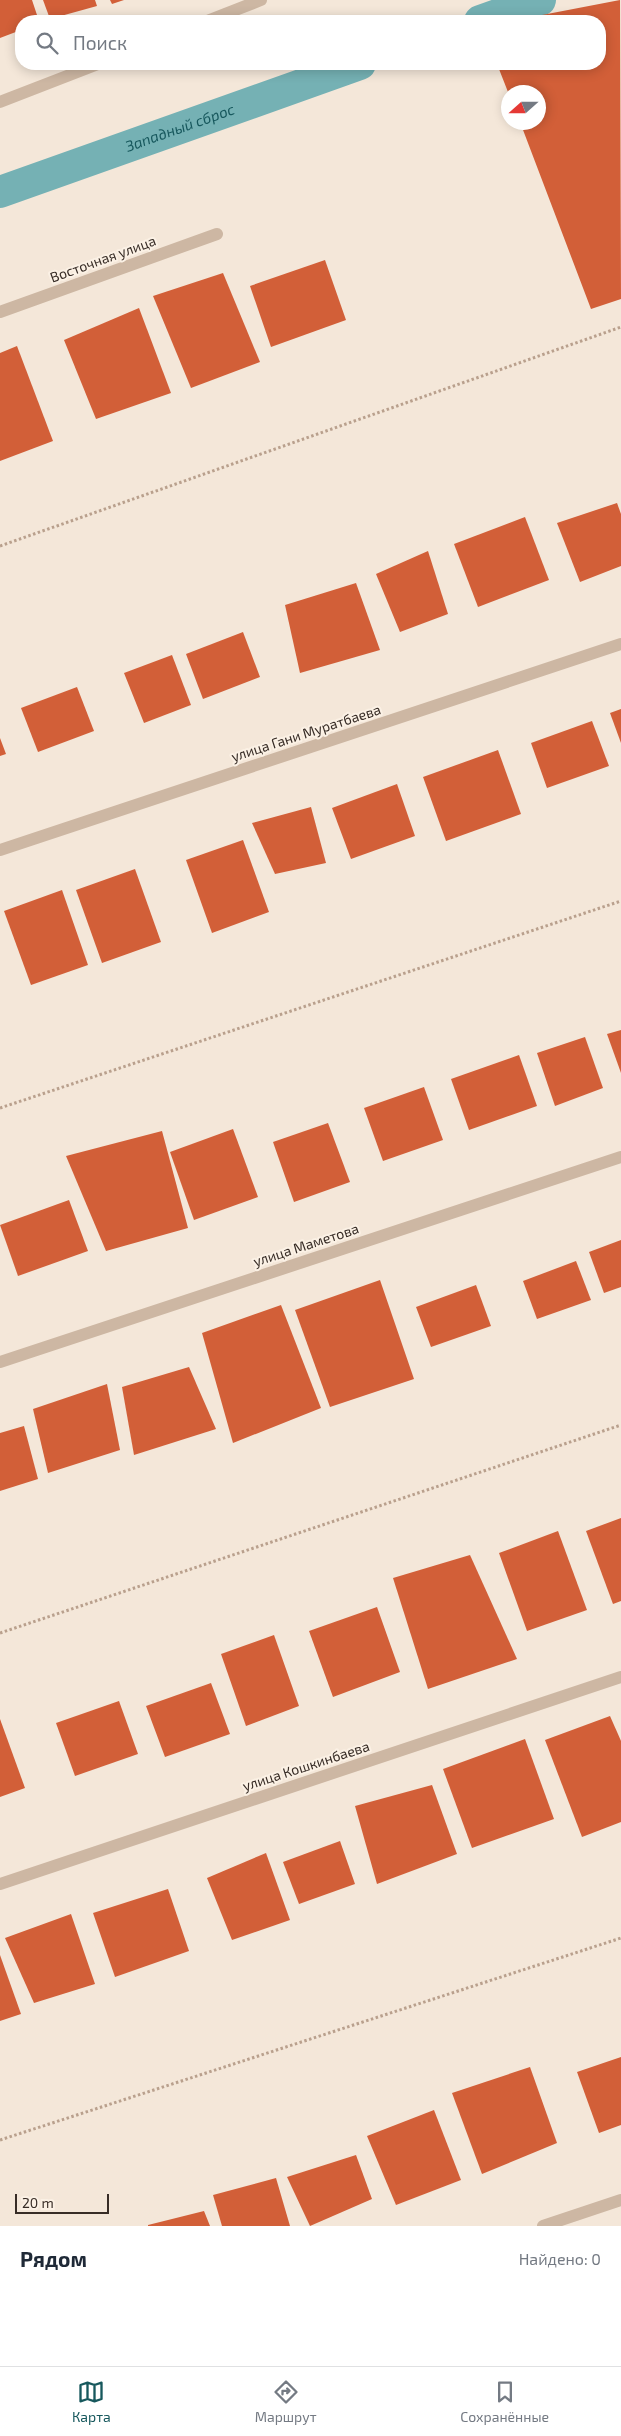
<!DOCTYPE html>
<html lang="ru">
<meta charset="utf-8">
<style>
body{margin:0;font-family:"Exo 2",sans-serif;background:#f2f2f3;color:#1f2937}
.compass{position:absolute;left:501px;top:85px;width:45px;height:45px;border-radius:50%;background:#fff;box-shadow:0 2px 12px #0003;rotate:249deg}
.scale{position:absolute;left:15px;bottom:12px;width:94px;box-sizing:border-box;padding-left:5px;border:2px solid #372c26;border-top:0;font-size:14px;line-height:18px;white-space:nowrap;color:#372c26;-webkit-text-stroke:4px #fbf1e5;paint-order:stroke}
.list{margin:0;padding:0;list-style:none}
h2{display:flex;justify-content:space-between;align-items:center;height:65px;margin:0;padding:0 20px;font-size:21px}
h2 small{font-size:16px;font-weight:400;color:#747a83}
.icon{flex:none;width:28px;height:28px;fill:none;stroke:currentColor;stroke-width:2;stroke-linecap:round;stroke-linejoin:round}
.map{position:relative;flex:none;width:621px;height:2226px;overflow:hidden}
.search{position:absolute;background:#fff;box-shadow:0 2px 12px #0003;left:15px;right:15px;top:15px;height:55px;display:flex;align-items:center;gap:12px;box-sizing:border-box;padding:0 18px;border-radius:20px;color:#747a83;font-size:19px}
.sheet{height:140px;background:#fff}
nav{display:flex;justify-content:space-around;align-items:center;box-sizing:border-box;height:70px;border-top:1px solid #e0e1e3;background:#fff;font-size:14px;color:#747a83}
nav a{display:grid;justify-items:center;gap:2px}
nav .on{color:#17585d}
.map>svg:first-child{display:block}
</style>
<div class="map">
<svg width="621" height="2226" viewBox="0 0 621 2226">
<rect width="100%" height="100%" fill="#f4e7d9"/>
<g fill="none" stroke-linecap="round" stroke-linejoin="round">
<g stroke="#75b1b4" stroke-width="32">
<path d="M480 21 540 0"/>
<path id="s1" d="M0 192 360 64"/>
</g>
</g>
<g fill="#d25f38">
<path d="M0 0H32L39 21H21V30L0 38Z"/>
<path d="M43 0H95L97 6 50 19Z"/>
<path d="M110 0H124L112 4Z"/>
<path d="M620 0 621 299 591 309 520 122H538V92H508L497 64H600V21L516 20Z"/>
<path d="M325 260 346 320 271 347 250 286Z"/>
<path d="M223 273 260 362 191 388 153 296Z"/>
<path d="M139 308 171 393 96 419 64 340Z"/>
<path d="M17 346 53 441 0 461V353Z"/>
<path d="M617 503 621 514V566L580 582 557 523Z"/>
<path d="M525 517 549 580 478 607 454 544Z"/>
<path d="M428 551 448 614 400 632 376 574Z"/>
<path d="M356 583 380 650 300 673 285 605Z"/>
<path d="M243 632 260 677 203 699 186 654Z"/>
<path d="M172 655 191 705 144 723 124 673Z"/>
<path d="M77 687 94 731 38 752 21 708Z"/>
<path d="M621 709V743L610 713Z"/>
<path d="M592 721 609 766 547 788 531 743Z"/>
<path d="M0 738 6 754 0 756Z"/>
<path d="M498 750 521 814 446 841 423 777Z"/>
<path d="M397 784 415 836 351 859 332 808Z"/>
<path d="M311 807 326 863 275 874 252 823Z"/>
<path d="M243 840 269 912 212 933 186 860Z"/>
<path d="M135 869 161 942 102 963 76 890Z"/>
<path d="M62 890 88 965 31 985 4 911Z"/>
<path d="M621 1030V1073L607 1034Z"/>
<path d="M585 1037 603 1088 555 1106 537 1053Z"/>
<path d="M519 1055 537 1106 469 1130 451 1079Z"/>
<path d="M424 1087 443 1140 383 1161 364 1108Z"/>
<path d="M328 1123 350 1182 294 1202 273 1142Z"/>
<path d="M233 1129 258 1197 194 1220 170 1152Z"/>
<path d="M162 1131 188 1228 106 1251 66 1156Z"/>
<path d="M69 1200 88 1251 18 1276 0 1225Z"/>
<path d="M621 1240V1287L604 1293 589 1252Z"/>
<path d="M576 1261 591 1300 537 1319 523 1281Z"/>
<path d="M380 1280 414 1379 330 1407 295 1310Z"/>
<path d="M476 1285 491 1326 431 1347 416 1307Z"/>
<path d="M281 1305 321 1408 233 1443 202 1333Z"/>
<path d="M189 1367 216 1429 134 1455 122 1387Z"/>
<path d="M107 1384 120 1450 48 1473 33 1409Z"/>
<path d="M24 1426 38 1479 0 1491V1433Z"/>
<path d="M621 1518V1601L613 1604 586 1531Z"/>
<path d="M558 1531 587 1610 527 1631 499 1553Z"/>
<path d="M470 1555 517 1659 428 1689 393 1578Z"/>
<path d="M377 1607 400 1672 333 1697 309 1631Z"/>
<path d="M274 1635 299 1706 246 1726 221 1654Z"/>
<path d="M211 1683 230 1734 165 1757 146 1706Z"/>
<path d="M119 1701 138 1754 75 1776 56 1723Z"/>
<path d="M610 1716 621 1741V1822L582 1837 545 1740Z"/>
<path d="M0 1719 25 1788 0 1797Z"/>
<path d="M525 1739 554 1819 472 1848 443 1769Z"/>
<path d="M432 1785 457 1854 377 1884 355 1806Z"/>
<path d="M340 1841 355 1884 299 1904 283 1862Z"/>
<path d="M266 1853 290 1920 232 1940 207 1878Z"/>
<path d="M168 1889 189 1951 115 1977 93 1913Z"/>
<path d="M71 1914 95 1984 34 2003 5 1938Z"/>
<path d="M0 1955 21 2014 0 2021Z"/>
<path d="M621 2057V2125L599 2133 577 2072Z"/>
<path d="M530 2067 557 2143 482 2174 452 2093Z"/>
<path d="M434 2110 461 2180 396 2205 367 2136Z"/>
<path d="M356 2155 372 2199 310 2226 287 2177Z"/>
<path d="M276 2178 290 2226H222L213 2195Z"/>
<path d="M204 2211 210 2226H148V2225Z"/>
</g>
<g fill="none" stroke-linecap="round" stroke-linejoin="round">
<g stroke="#b9a08d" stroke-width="3" stroke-dasharray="2.5 2.5" stroke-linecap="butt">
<path d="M0 546 621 327"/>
<path d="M0 1108 621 901"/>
<path d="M0 1633 621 1425"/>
<path d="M0 2140 621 1938"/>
</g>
<g stroke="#cdb7a3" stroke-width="12">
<path d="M207 21 261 0"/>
<path d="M0 102 98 64"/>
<path d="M0 312 217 234"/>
<path d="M0 850 621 644"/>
<path d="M0 1362 621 1157"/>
<path d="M0 1884 621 1677"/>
<path d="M543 2226 621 2200"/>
</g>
</g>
<g text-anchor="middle" stroke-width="4" stroke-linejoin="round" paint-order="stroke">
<g font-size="14" fill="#372c26" stroke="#fbf1e5">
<text transform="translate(103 259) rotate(-20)" y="5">Восточная улица</text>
<text transform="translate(306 733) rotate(-18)" y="5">улица Гани Муратбаева</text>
<text transform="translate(306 1245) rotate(-18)" y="5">улица Маметова</text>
<text transform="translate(306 1766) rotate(-18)" y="5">улица Кошкинбаева</text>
</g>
<g font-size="15" font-style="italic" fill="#17585d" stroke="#fbf1e5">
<text dy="5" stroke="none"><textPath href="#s1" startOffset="191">Западный сброс</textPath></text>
</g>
</g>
</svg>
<svg class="compass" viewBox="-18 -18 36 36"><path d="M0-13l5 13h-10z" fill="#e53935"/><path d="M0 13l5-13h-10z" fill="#747a83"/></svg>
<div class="scale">20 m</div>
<div class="search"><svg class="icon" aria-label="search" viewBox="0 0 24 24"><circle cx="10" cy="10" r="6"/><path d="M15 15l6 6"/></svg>Поиск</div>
</div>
<section class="sheet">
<h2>Рядом<small>Найдено: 0</small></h2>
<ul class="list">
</ul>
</section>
<nav>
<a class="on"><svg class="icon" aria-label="map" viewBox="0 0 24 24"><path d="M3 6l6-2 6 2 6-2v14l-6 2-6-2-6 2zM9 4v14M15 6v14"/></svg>Карта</a>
<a><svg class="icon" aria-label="directions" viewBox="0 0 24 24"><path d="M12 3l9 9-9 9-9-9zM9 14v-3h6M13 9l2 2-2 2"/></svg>Маршрут</a>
<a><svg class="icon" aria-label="saved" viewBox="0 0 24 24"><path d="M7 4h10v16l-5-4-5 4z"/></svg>Сохранённые</a>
</nav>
